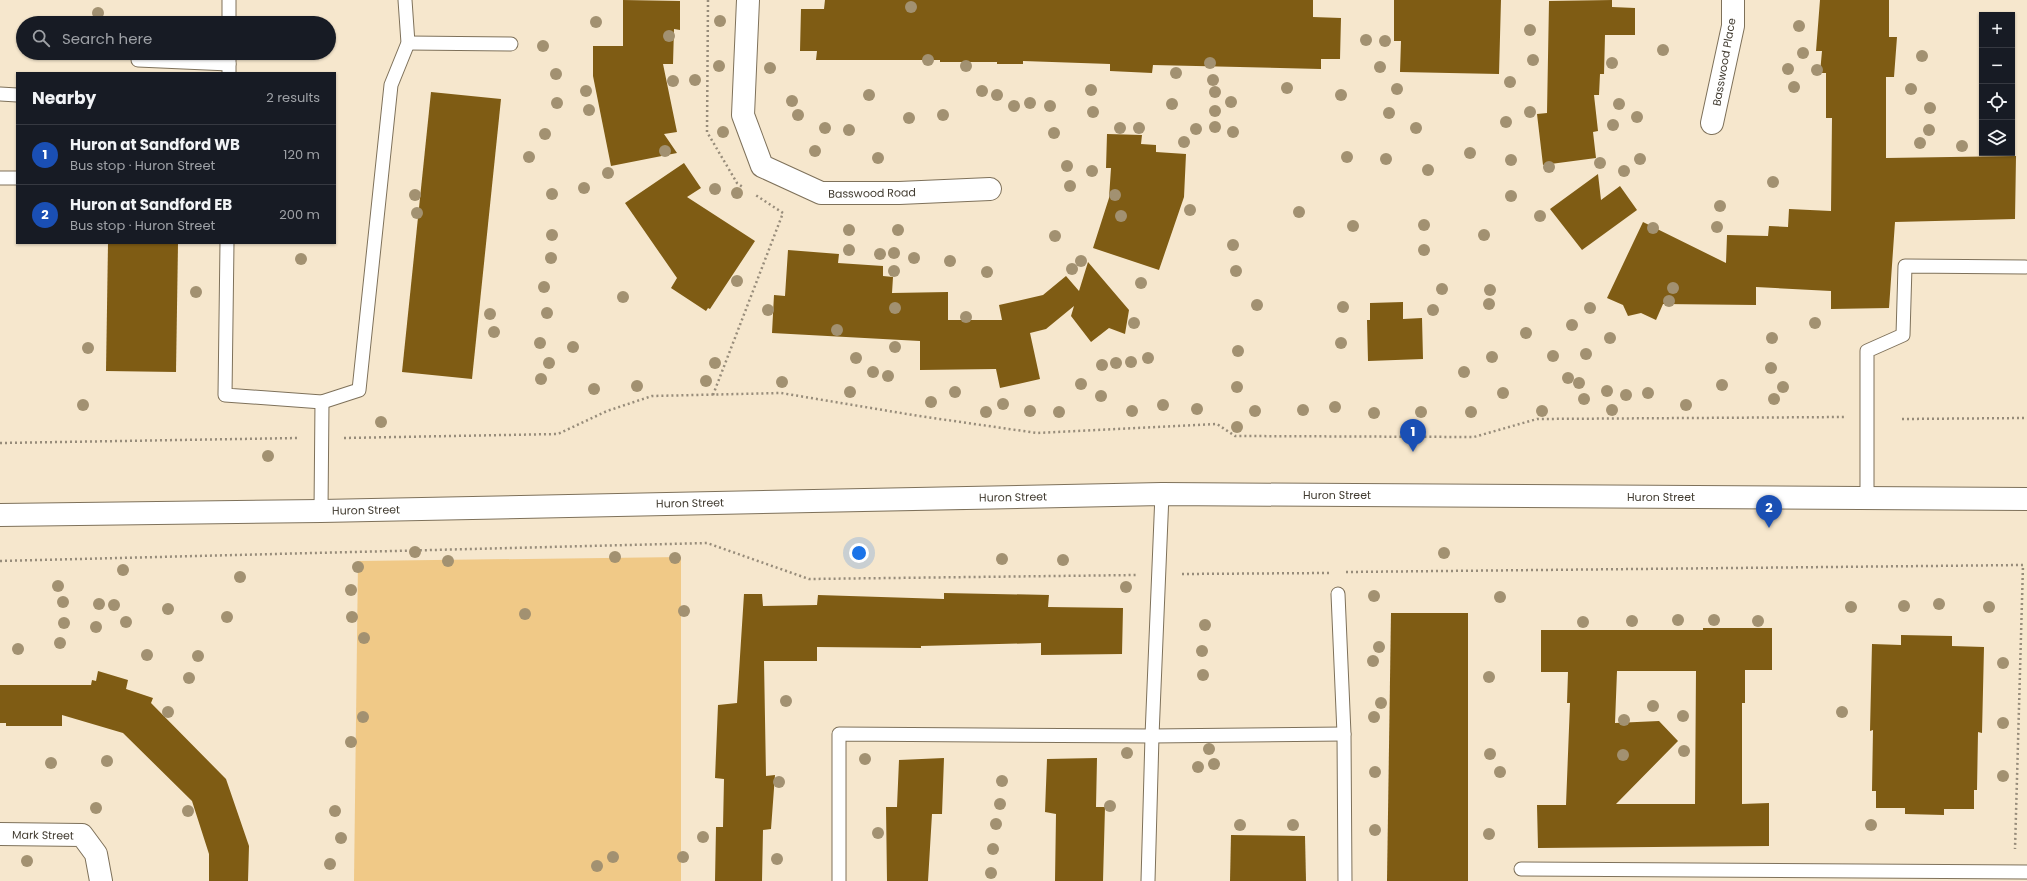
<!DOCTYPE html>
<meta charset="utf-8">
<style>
body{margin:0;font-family:Poppins,sans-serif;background:#242831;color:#f1f3f6}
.controls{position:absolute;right:12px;top:12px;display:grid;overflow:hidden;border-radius:0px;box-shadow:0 1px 3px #0004}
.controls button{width:36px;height:36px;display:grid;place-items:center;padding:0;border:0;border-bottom:1px solid #363941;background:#171b24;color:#f1f3f6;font:20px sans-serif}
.you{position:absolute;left:859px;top:553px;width:14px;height:14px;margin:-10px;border:3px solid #fff;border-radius:50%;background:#1a73e8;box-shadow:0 0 0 6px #1a73e833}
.badge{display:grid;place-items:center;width:26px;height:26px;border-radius:50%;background:#2563eb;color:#fff;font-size:13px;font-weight:700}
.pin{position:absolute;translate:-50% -33px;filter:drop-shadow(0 1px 2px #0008)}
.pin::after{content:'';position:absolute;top:21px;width:14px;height:12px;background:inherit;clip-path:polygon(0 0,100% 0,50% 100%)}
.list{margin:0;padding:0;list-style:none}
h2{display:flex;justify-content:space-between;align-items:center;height:52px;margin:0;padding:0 16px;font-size:17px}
h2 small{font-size:13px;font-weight:400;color:#9ea1a6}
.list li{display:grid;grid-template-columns:26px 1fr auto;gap:12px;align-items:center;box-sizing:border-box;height:60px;padding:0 16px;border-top:1px solid #363941}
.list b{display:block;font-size:15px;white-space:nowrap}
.list p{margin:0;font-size:13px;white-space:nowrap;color:#9ea1a6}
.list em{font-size:13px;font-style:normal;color:#9ea1a6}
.icon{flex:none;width:22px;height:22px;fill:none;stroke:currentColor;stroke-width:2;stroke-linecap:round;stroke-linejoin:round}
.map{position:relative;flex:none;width:2027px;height:881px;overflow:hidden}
.search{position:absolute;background:#171b24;box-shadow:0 1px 3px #0004;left:16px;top:16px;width:320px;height:44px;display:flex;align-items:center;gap:10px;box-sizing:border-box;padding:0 14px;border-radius:22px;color:#9ea1a6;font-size:15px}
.panel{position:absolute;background:#171b24;box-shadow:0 1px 3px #0004;left:16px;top:72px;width:320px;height:172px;border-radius:0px}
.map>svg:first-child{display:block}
</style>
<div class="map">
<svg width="2027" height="881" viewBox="0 0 2027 881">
<rect width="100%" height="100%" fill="#f6e7cd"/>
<path fill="#f0c987" d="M681 557V881H354L358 561Z"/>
<g fill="#7f5c14" fill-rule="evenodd">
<path d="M623 0 680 1V30L674 29 673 64H663L677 132 664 134 677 153 611 166 593 76V46H623Z"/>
<path d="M825 0H1313V17L1341 18 1340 59H1321V69L1153 65 1152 73 1110 71V64L1023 61V64H997V62H940V60H816L817 51H800L801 9H824Z"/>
<path d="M1394 0H1501L1499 74 1400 72 1401 41H1394Z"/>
<path d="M1612 0V7L1635 8V35H1605L1604 74H1600L1599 95H1594L1598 131 1593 132 1596 158 1543 165 1537 114 1547 113 1549 1Z"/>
<path d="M1820 0H1889V37H1897L1894 77H1886V158L2016 156 2015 219 1895 222 1889 308 1831 309V291L1756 287V305L1663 304 1656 320 1641 313 1628 316 1623 305 1607 298 1643 222 1726 263 1727 235 1768 236 1769 226 1788 227 1789 209 1831 211 1832 118H1826V73H1820L1822 51H1816Z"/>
<path d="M431 92 501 99 472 379 402 372Z"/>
<path d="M1107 134 1142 135 1141 144 1156 145V152L1186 154 1184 197 1159 270 1093 248 1109 198 1111 168H1106Z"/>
<path d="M684 163 701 188 687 197 755 241 710 309 708 308 706 311 671 288 677 278 625 203Z"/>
<path d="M1598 174 1601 200 1620 186 1637 210 1582 250 1550 209Z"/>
<path d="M108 243H178L176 372 106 371Z"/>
<path d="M788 250 839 254 838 263 883 266V276L893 277 892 293 948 292V320H1002L999 305 1043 295 1066 276 1079 291 1088 262 1129 310 1125 334 1109 328 1091 342 1071 316 1074 306 1046 329 1030 333 1040 379 1000 388 996 369 920 370V341L772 333 774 295 785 296Z"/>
<path d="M1403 302V319L1422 318 1423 359 1368 361 1367 320H1370V303Z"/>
<path d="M944 593 1049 595 1048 607 1123 608 1122 654 1041 655V643L921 646V648L817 647V661H764L766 776 775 775 771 829 763 830 762 881H715L716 827H723L724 779 715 778 718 705 737 703 744 594H762L763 606 817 605 818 595 944 599Z"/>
<path d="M1391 613H1468V881H1387Z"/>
<path d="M1703 628H1772V670H1745V703H1742V804L1769 803V846L1538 848 1537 805H1566L1570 703H1567L1568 672H1541V630H1703ZM1617 671H1696L1695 804H1616L1678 741 1659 721 1615 723Z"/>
<path d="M1901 635 1952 636V646L1984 647 1982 733 1978 732 1977 790H1974V809H1944V815L1905 814V808H1876V791H1872L1873 730 1870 731 1872 644 1901 645Z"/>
<path d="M98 671 128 680 126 689 153 698 151 703 226 779 249 846 248 881H209V854L192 801 123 733 62 715V726H6V723H0V685H91L92 680 96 681Z"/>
<path d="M944 758 942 814H932L928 881H887L886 807H897L899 760Z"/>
<path d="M1097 758 1096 807H1105L1103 881H1055L1056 814 1045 812 1047 759Z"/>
<path d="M1231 835 1305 836 1306 881H1230Z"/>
</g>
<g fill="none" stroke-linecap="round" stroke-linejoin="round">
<defs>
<g id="service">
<path d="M229 23V0"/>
<path d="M408 43 511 44"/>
<path d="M138 60 229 64"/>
<path d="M229 73V53"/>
<path d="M0 94 17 95"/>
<path d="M0 178H17"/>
<path d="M227 243 225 395 322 402 359 390 391 85 408 43 405 0"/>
<path d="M1867 498V351L1903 335 1905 266 2025 267"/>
<path d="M321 511 322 402"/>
<path d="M1338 594 1344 734 1345 881"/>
<path d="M1521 869 2027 872"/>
<path d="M839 881V734L1152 736 1344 734"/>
<path d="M1148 881 1152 736 1162 494"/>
</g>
<g id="minor">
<path d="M748 0 743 115 762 166 821 193H899L990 189"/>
<path d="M1712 123 1733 26V0"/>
<path d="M0 834 82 835 96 854 101 881"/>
</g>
<path id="secondary" d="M0 515 321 511 1162 494 2027 499"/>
</defs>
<use href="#service" stroke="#7e715a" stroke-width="15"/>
<use href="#minor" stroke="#7e715a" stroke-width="24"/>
<use href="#secondary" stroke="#7e715a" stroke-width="24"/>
<g stroke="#978c7a" stroke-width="2.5" stroke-dasharray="2 3" stroke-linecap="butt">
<path d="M708 0 707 132 737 183 744 188"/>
<path d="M713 395 783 213 754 194"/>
<path d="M1902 419 2027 418"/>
<path d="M344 438 558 434 607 411 652 396 781 393 919 416 1037 433 1217 424 1235 436 1474 437 1537 419 1845 417"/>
<path d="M0 443 299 438"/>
<path d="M0 561 707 543 809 579 1137 575"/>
<path d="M1346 572 2023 565 2015 849"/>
<path d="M1182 574 1329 573"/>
</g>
<use href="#service" stroke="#fff" stroke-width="13"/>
<use href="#minor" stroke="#fff" stroke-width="22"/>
<use href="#secondary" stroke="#fff" stroke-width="22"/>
</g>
<g fill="#a29171">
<circle cx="911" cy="7" r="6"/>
<circle cx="98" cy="13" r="6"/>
<circle cx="720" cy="21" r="6"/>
<circle cx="596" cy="22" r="6"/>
<circle cx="1799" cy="26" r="6"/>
<circle cx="1530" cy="30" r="6"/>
<circle cx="669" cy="36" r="6"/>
<circle cx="1366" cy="40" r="6"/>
<circle cx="1385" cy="41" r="6"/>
<circle cx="543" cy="46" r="6"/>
<circle cx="1663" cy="50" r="6"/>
<circle cx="1803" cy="53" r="6"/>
<circle cx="1922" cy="56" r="6"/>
<circle cx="928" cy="60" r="6"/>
<circle cx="1533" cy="60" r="6"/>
<circle cx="1210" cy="63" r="6"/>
<circle cx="1612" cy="63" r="6"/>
<circle cx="719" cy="66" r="6"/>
<circle cx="966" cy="66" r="6"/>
<circle cx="1380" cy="67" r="6"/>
<circle cx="770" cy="68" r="6"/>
<circle cx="1788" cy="69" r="6"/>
<circle cx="1817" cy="70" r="6"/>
<circle cx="1176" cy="73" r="6"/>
<circle cx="556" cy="74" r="6"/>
<circle cx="695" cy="80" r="6"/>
<circle cx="1213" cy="80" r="6"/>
<circle cx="673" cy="81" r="6"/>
<circle cx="1510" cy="82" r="6"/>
<circle cx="1794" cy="87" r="6"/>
<circle cx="1287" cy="88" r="6"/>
<circle cx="1397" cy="89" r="6"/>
<circle cx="1911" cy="89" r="6"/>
<circle cx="1091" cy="90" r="6"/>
<circle cx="586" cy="91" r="6"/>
<circle cx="982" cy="91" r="6"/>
<circle cx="1215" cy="92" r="6"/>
<circle cx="869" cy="95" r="6"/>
<circle cx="997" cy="95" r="6"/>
<circle cx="1341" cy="95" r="6"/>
<circle cx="792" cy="101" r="6"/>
<circle cx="1231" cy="102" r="6"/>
<circle cx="557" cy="103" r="6"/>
<circle cx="1030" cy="103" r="6"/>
<circle cx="1172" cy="104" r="6"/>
<circle cx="1619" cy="104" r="6"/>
<circle cx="1014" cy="106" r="6"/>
<circle cx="1050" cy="106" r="6"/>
<circle cx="1930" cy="108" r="6"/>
<circle cx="589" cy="110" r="6"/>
<circle cx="1215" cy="111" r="6"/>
<circle cx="1093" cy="112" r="6"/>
<circle cx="1530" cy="112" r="6"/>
<circle cx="1389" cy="113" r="6"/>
<circle cx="798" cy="115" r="6"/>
<circle cx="943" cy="115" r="6"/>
<circle cx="1637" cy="117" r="6"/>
<circle cx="909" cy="118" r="6"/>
<circle cx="1506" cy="122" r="6"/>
<circle cx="1613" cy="125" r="6"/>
<circle cx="1215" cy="127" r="6"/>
<circle cx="825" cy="128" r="6"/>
<circle cx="1120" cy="128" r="6"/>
<circle cx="1139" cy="128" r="6"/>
<circle cx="1416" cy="128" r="6"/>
<circle cx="1196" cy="129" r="6"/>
<circle cx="849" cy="130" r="6"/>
<circle cx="1929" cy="130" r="6"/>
<circle cx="723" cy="132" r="6"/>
<circle cx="1233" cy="132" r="6"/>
<circle cx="1054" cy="133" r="6"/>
<circle cx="545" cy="134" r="6"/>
<circle cx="1184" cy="142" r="6"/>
<circle cx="1920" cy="143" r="6"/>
<circle cx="1962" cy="146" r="6"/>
<circle cx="665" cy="151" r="6"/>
<circle cx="815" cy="151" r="6"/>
<circle cx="1470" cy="153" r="6"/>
<circle cx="529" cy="157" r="6"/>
<circle cx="1347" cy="157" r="6"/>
<circle cx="878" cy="158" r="6"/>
<circle cx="1386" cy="159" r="6"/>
<circle cx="1640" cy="159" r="6"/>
<circle cx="1511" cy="160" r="6"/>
<circle cx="1600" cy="163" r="6"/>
<circle cx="1067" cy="166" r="6"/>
<circle cx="1549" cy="167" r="6"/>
<circle cx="1428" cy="170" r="6"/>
<circle cx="1092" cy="171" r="6"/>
<circle cx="1624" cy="171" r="6"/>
<circle cx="608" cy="173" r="6"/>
<circle cx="1773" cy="182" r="6"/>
<circle cx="1070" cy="186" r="6"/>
<circle cx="584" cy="188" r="6"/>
<circle cx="715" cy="189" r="6"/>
<circle cx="737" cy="193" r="6"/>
<circle cx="552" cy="194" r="6"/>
<circle cx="415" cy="195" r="6"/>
<circle cx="1115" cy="195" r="6"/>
<circle cx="1511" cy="196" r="6"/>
<circle cx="1720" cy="206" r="6"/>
<circle cx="1190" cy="210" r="6"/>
<circle cx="1299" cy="212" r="6"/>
<circle cx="417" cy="213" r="6"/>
<circle cx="1121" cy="216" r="6"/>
<circle cx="1540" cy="216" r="6"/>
<circle cx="1424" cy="225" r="6"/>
<circle cx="1353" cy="226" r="6"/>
<circle cx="1717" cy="227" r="6"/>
<circle cx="1653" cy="228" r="6"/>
<circle cx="849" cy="230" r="6"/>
<circle cx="898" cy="230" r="6"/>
<circle cx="552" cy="235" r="6"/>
<circle cx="1484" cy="235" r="6"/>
<circle cx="1055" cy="236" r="6"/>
<circle cx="1233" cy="245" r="6"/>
<circle cx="849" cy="250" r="6"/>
<circle cx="1424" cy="250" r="6"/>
<circle cx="894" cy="253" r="6"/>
<circle cx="880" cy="254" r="6"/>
<circle cx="551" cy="258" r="6"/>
<circle cx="914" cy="258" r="6"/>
<circle cx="301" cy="259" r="6"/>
<circle cx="950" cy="261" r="6"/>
<circle cx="1081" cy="261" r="6"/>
<circle cx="1072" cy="269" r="6"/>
<circle cx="894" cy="271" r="6"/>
<circle cx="1236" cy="271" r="6"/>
<circle cx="987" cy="272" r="6"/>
<circle cx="737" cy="281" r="6"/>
<circle cx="1141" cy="283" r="6"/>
<circle cx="544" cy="287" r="6"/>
<circle cx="1673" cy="288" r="6"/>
<circle cx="1442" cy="289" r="6"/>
<circle cx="1490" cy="290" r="6"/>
<circle cx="196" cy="292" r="6"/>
<circle cx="623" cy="297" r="6"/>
<circle cx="1669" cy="301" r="6"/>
<circle cx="1489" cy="304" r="6"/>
<circle cx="1257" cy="305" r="6"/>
<circle cx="1343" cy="307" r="6"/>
<circle cx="895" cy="308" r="6"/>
<circle cx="1590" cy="308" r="6"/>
<circle cx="768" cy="310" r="6"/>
<circle cx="1433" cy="310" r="6"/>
<circle cx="547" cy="313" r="6"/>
<circle cx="490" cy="314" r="6"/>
<circle cx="966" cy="317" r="6"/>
<circle cx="1134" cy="323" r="6"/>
<circle cx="1815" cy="323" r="6"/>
<circle cx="1572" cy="325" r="6"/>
<circle cx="837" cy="330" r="6"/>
<circle cx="494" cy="332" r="6"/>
<circle cx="1526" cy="333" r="6"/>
<circle cx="1610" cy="338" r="6"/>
<circle cx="1772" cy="338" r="6"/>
<circle cx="540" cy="343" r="6"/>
<circle cx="1341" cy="343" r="6"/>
<circle cx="573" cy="347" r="6"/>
<circle cx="895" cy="347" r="6"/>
<circle cx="88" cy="348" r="6"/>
<circle cx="1238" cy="351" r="6"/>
<circle cx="1586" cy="354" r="6"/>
<circle cx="1553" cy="356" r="6"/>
<circle cx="1492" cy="357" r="6"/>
<circle cx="856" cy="358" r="6"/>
<circle cx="1148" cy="358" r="6"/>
<circle cx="1131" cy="362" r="6"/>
<circle cx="549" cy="363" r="6"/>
<circle cx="715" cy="363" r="6"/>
<circle cx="1116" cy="363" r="6"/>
<circle cx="1102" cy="365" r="6"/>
<circle cx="1771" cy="368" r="6"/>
<circle cx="873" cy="372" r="6"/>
<circle cx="1464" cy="372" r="6"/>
<circle cx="888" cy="376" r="6"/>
<circle cx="1568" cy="378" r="6"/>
<circle cx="541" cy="379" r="6"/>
<circle cx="706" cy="381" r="6"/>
<circle cx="782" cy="382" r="6"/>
<circle cx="1579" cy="383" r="6"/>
<circle cx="1081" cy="384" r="6"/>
<circle cx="1722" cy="385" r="6"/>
<circle cx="637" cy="386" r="6"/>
<circle cx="1237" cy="387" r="6"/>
<circle cx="1783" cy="387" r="6"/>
<circle cx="594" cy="389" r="6"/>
<circle cx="1607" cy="391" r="6"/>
<circle cx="850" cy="392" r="6"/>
<circle cx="955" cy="392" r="6"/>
<circle cx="1503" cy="393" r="6"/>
<circle cx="1648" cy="393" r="6"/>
<circle cx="1626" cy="395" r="6"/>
<circle cx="1101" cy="396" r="6"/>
<circle cx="1584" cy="399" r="6"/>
<circle cx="1774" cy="399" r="6"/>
<circle cx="931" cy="402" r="6"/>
<circle cx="1003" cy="404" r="6"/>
<circle cx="83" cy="405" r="6"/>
<circle cx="1163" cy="405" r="6"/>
<circle cx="1686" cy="405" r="6"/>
<circle cx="1335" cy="407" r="6"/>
<circle cx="1197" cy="409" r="6"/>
<circle cx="1303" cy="410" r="6"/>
<circle cx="1612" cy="410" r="6"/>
<circle cx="1030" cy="411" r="6"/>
<circle cx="1132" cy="411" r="6"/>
<circle cx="1255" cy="411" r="6"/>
<circle cx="1542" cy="411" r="6"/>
<circle cx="986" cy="412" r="6"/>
<circle cx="1059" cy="412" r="6"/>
<circle cx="1421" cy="412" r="6"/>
<circle cx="1471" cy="412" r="6"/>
<circle cx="1374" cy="413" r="6"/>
<circle cx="381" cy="422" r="6"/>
<circle cx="1237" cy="427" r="6"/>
<circle cx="268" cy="456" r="6"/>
<circle cx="415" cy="552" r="6"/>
<circle cx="1444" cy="553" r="6"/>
<circle cx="615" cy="557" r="6"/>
<circle cx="675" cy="558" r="6"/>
<circle cx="1002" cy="559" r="6"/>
<circle cx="1063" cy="560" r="6"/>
<circle cx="448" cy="561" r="6"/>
<circle cx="358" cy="567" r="6"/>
<circle cx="123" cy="570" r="6"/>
<circle cx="240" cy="577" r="6"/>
<circle cx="58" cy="586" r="6"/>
<circle cx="1126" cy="587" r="6"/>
<circle cx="351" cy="590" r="6"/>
<circle cx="1374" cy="596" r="6"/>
<circle cx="1500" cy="597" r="6"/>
<circle cx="63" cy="602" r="6"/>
<circle cx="99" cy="604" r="6"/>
<circle cx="1939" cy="604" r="6"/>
<circle cx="114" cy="605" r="6"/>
<circle cx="1904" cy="606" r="6"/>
<circle cx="1851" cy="607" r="6"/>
<circle cx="1989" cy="607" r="6"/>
<circle cx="168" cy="609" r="6"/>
<circle cx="684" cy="611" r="6"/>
<circle cx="525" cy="614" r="6"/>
<circle cx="227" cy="617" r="6"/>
<circle cx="352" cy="617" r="6"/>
<circle cx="1678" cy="620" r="6"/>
<circle cx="1714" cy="620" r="6"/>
<circle cx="1632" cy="621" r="6"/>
<circle cx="1758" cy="621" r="6"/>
<circle cx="126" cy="622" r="6"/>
<circle cx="1583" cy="622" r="6"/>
<circle cx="64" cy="623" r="6"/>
<circle cx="1205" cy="625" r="6"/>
<circle cx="96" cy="627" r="6"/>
<circle cx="364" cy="638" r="6"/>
<circle cx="60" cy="643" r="6"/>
<circle cx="1379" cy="647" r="6"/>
<circle cx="18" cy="649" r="6"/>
<circle cx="1202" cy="651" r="6"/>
<circle cx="147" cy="655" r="6"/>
<circle cx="198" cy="656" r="6"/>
<circle cx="1373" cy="661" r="6"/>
<circle cx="2003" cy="663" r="6"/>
<circle cx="1203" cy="675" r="6"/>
<circle cx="1489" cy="677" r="6"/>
<circle cx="189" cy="678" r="6"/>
<circle cx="786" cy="701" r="6"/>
<circle cx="1381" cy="703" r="6"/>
<circle cx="1653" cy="706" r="6"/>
<circle cx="168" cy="712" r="6"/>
<circle cx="1842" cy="712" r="6"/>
<circle cx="1683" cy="716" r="6"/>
<circle cx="363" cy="717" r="6"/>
<circle cx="1374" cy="717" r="6"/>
<circle cx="1624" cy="720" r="6"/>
<circle cx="2003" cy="723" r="6"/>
<circle cx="351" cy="742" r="6"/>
<circle cx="1209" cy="749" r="6"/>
<circle cx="1684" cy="751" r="6"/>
<circle cx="1127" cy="753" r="6"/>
<circle cx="1490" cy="754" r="6"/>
<circle cx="1623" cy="755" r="6"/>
<circle cx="865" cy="759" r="6"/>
<circle cx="107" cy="761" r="6"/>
<circle cx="51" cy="763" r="6"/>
<circle cx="1214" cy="764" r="6"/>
<circle cx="1198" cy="767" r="6"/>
<circle cx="1375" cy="772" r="6"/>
<circle cx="1500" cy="772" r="6"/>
<circle cx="2003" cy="776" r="6"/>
<circle cx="1002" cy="781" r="6"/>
<circle cx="779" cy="782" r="6"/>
<circle cx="1000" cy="804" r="6"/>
<circle cx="1110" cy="806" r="6"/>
<circle cx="96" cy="808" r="6"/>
<circle cx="188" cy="811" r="6"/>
<circle cx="335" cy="811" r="6"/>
<circle cx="996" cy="824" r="6"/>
<circle cx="1240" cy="825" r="6"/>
<circle cx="1293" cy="825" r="6"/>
<circle cx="1871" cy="825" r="6"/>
<circle cx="1375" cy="830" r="6"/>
<circle cx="878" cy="833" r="6"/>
<circle cx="1489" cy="834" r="6"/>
<circle cx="703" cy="837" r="6"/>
<circle cx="341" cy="838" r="6"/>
<circle cx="993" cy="849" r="6"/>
<circle cx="613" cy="857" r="6"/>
<circle cx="683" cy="857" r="6"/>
<circle cx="777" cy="859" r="6"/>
<circle cx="27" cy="861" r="6"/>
<circle cx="330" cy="864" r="6"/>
<circle cx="597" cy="866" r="6"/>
<circle cx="991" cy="873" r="6"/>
</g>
<g text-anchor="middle" stroke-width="4" stroke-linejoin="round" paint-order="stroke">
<g font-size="11" fill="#413b30" stroke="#fff">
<text transform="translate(1724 62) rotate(-80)" y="4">Basswood Place</text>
<text transform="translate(872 193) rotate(-1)" y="4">Basswood Road</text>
<text x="1337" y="499">Huron Street</text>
<text transform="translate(1013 497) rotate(-1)" y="4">Huron Street</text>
<text x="1661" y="501">Huron Street</text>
<text transform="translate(690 503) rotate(-1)" y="4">Huron Street</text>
<text transform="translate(366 510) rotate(-1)" y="4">Huron Street</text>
<text transform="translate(43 835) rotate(1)" y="4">Mark Street</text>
</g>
</g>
</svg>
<div class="controls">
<button>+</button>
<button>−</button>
<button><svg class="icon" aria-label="locate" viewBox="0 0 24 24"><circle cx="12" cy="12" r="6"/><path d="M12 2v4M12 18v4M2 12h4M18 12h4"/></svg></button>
<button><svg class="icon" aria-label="layers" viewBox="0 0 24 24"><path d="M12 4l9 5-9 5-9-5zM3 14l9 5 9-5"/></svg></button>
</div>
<div class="you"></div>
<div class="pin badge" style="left:1413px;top:452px;background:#1a4fb4">1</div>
<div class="pin badge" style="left:1769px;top:528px;background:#1a4fb4">2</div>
<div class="search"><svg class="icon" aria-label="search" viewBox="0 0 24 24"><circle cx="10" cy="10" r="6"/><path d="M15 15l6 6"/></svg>Search here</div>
<section class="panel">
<h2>Nearby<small>2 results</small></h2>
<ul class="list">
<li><span class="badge" style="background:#1a4fb4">1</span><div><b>Huron at Sandford WB</b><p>Bus stop · Huron Street</p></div><em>120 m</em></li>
<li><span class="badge" style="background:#1a4fb4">2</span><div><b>Huron at Sandford EB</b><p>Bus stop · Huron Street</p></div><em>200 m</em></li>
</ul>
</section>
</div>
